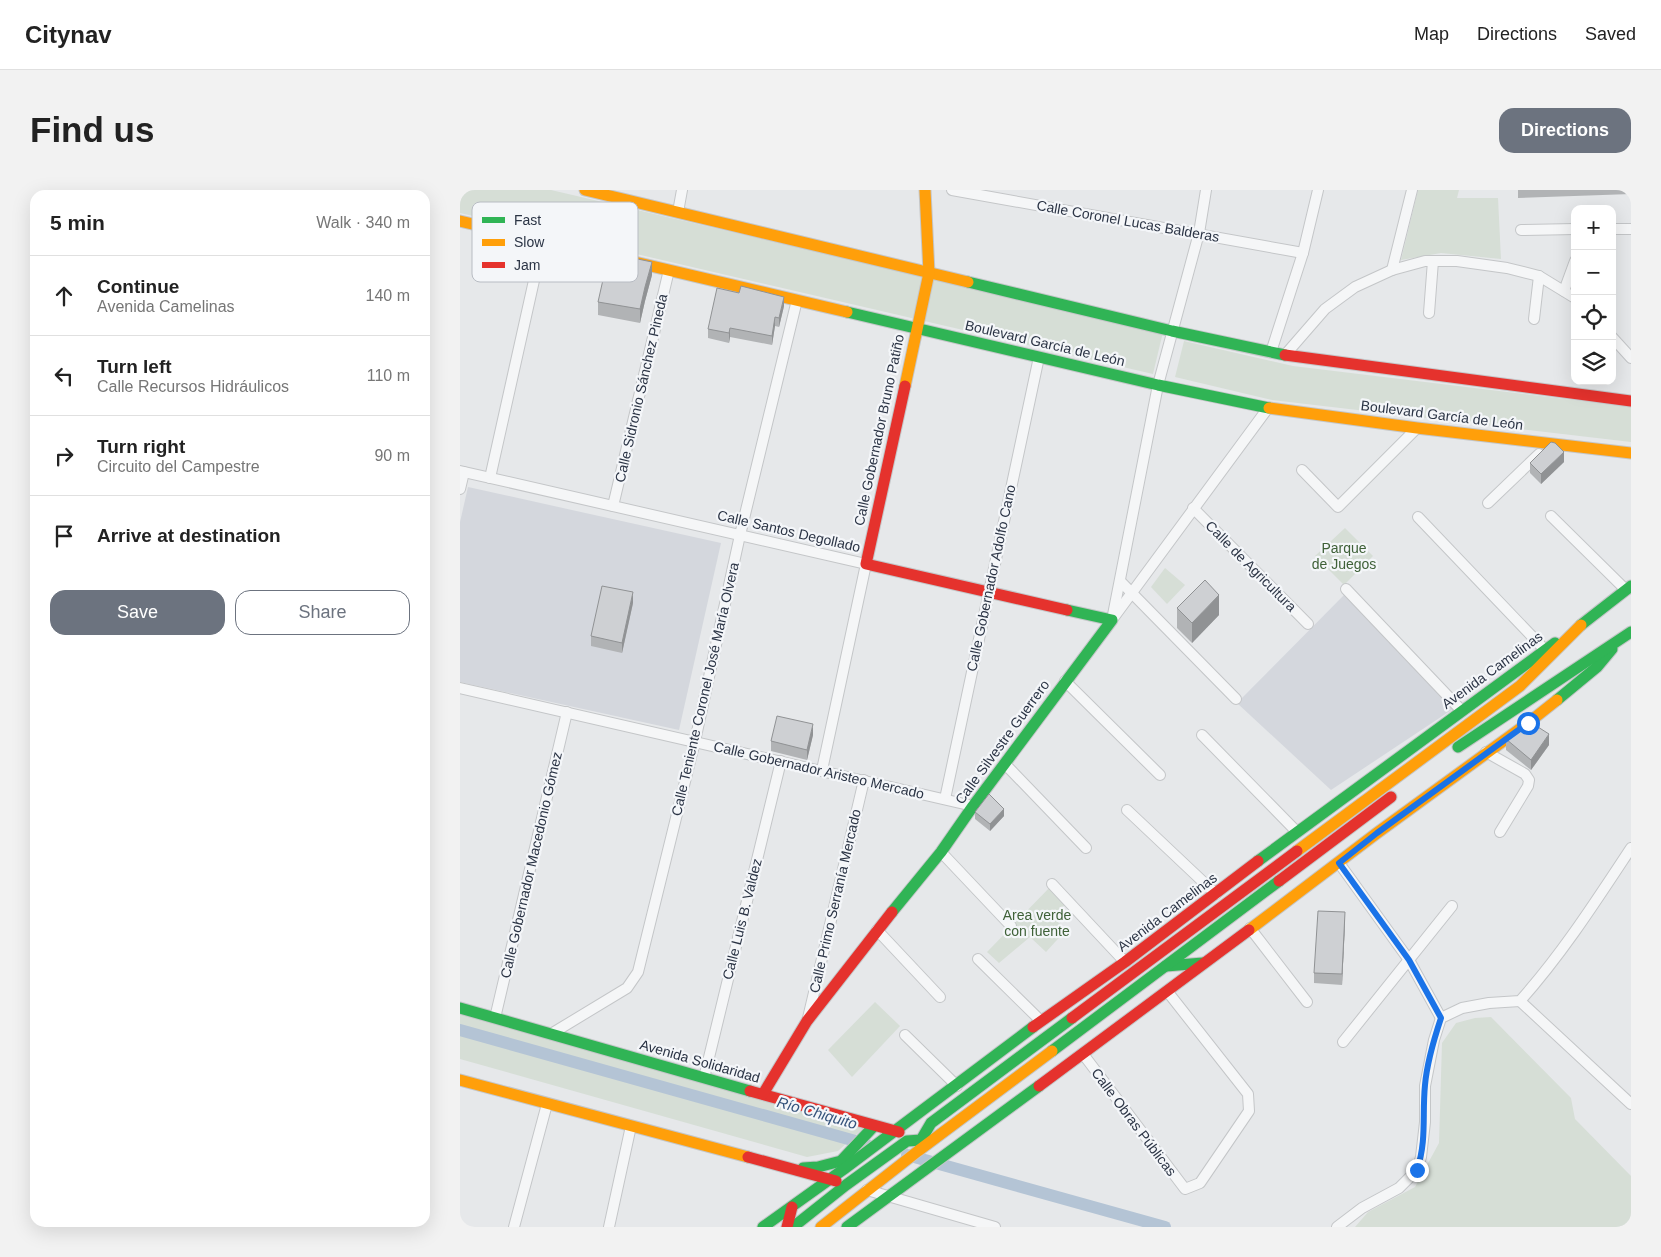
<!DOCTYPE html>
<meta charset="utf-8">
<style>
body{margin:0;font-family:Arial,sans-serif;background:#f2f2f2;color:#222}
.controls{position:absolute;right:15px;top:15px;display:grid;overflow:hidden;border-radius:10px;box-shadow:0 5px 20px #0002}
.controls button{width:45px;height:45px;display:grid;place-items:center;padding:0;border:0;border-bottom:1px solid #e0e0e0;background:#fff;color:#222;font:25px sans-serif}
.stop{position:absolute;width:15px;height:15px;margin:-11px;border:4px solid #1a73e8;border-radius:50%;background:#fff}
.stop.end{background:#1a73e8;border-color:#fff;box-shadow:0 1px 5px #0008}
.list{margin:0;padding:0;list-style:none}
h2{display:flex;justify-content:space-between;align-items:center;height:65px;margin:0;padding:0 20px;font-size:21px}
h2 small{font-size:16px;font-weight:400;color:#767676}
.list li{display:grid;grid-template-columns:32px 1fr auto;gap:15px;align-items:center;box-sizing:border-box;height:80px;padding:0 20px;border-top:1px solid #e0e0e0}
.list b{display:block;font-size:19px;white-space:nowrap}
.list p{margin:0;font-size:16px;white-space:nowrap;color:#767676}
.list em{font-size:16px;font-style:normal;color:#767676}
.actions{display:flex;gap:10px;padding:15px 20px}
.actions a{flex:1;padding:11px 0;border:1px solid #6c737f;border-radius:15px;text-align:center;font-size:18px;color:#6c737f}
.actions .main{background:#6c737f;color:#fff}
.icon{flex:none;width:28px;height:28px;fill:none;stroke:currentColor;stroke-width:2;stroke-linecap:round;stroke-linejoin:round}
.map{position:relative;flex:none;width:1171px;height:1037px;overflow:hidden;border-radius:15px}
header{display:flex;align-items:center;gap:30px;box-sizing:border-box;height:70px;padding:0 25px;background:#fff;border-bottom:1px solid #e0e0e0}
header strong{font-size:24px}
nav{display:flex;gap:28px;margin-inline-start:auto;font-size:18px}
.intro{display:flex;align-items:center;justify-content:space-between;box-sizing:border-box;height:120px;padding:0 30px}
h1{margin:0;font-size:35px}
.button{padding:12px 22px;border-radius:15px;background:#6c737f;color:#fff;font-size:18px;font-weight:700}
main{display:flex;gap:30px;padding:0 30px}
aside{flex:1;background:#fff;border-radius:15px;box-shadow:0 5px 20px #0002}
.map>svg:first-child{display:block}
</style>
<header>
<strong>Citynav</strong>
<nav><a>Map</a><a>Directions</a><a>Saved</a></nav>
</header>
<div class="intro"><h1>Find us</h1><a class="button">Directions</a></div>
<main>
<aside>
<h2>5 min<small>Walk · 340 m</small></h2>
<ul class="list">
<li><svg class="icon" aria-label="ahead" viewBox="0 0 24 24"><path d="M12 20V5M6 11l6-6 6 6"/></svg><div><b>Continue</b><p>Avenida Camelinas</p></div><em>140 m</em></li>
<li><svg class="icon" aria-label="left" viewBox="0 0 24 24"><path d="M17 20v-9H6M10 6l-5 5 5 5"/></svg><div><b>Turn left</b><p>Calle Recursos Hidráulicos</p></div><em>110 m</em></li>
<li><svg class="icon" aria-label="right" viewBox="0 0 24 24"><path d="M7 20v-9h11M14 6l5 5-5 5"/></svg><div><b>Turn right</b><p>Circuito del Campestre</p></div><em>90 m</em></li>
<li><svg class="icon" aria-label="arrive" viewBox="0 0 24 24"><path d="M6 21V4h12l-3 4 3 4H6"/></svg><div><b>Arrive at destination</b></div></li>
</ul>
<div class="actions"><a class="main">Save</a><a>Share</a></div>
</aside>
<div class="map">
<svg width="1171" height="1037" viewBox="0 0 1171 1037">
<rect width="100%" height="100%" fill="#e6e8ea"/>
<g fill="#d4d7dd">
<path d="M8 297 261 353 219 540 0 492V332Z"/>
<path d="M886 403 996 517 871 600 777 513Z"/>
</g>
<g fill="#d6ded6">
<path d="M0 0H91L703 142 693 184 0 23Z"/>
<path d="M958 0H999L997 8H1038L1041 69 981 63 941 70Z"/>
<path d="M724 151 833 176 1171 217V252L812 210 715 187Z"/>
<path d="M885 338 913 366 884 395 855 366Z"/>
<path d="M705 378 725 395 707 414 691 397Z"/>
<path d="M591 696 608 713 591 725 606 740 586 762 570 747 539 773 527 762Z"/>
<path d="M415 812 440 836 392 887 368 860Z"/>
<path d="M0 816 409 933 378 961 347 967 0 869Z"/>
<path d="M1031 827 1111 908 1115 929 1171 986V1037H895L908 1022 955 997 979 953 982 853 996 833 1015 828Z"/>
</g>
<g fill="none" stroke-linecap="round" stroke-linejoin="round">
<g stroke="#b4c4d5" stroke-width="12">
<path d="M0 840 406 954"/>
<path d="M447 965 705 1037"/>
</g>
<defs>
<g id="street">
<path d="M492 0 843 63"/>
<path d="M218 22 222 0"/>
<path d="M1152 39H1171"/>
<path d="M1061 40 1115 39"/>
<path d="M932 80 952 0"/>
<path d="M1104 101 1115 71"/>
<path d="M969 123 973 71"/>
<path d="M1074 129 1079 86"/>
<path d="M1152 147 1171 168"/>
<path d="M811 162 843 63 858 0"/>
<path d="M825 165 865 119 895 97 932 80 965 71H997L1047 78 1079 86 1115 108"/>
<path d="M842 280 878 317 957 238"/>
<path d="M0 281 406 374 362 580"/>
<path d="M30 288 83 50"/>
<path d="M0 299 4 282"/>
<path d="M1028 313 1079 264"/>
<path d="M153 316 209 80"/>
<path d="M733 318 848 434"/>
<path d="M1091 326 1166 400"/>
<path d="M958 327 1085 460"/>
<path d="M660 391 776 509"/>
<path d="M886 399 1002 521"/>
<path d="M654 427 808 218"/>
<path d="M652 430 698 195 739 43 746 0"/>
<path d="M605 491 700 585"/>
<path d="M0 498 513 616"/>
<path d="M742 545 837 642"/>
<path d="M1026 562 1065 584 1069 590 1068 596 1040 642"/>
<path d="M545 574 626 658"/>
<path d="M485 609 579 167"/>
<path d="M667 620 756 704"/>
<path d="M481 662 551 736"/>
<path d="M879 673 949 770 981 828"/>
<path d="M592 694 665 772"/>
<path d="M790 738 847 812"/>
<path d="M417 740 480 807"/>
<path d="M518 769 581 831"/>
<path d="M1060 811 1171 914"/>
<path d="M35 828 107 522"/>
<path d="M348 828 404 590"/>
<path d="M91 844 167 798 178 782 235 551 280 345 337 110"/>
<path d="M445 845 497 896"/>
<path d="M883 852 992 716"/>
<path d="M623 864 725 999 740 993 789 921 788 904 707 801"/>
<path d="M244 888 321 571"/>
<path d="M407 1000 535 1037"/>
<path d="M54 1037 87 914"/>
<path d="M149 1037 171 936"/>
<path d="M877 1037 902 1018 939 998 957 980 961 967 965 932V896L974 850 981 828 1002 818 1029 813 1060 811C1102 764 1136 711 1171 658"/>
</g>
<g id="fast">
<path d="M508 92 712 141 825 165"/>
<path d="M387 122 698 195 809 218"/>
<path d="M1121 435 1171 396"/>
<path d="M1097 510 1137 477 1152 459"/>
<path d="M998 557 1171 442"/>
<path d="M798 671 1095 453"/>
<path d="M432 722 481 662 513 616 652 430 607 420"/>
<path d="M706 776 743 773"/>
<path d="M0 818 290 901"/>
<path d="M592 861 819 691"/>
<path d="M343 978 358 977 381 971 414 936"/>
<path d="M303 1037 384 979 573 837"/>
<path d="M333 1037 386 995 447 951 461 950 471 933 612 828"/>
<path d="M387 1037 579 896"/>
</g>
<g id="slow">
<path d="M125 0 508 92"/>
<path d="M0 31 387 122"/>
<path d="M445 196 469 83 465 0"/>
<path d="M809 218 957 238 1171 263"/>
<path d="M837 661 1060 496 1121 435"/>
<path d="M789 740 917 643 1068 533 1097 510"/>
<path d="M0 890 288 967"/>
<path d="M361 1037 458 961 592 861"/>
</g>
<g id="jam">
<path d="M825 165 1171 211"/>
<path d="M445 196 406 374 607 420"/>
<path d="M819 691 931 607"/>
<path d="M612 828 837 661"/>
<path d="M573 837 665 772 798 671"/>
<path d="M579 896 789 740"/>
<path d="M290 901 439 942"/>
<path d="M303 904 347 831 432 722"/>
<path d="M288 967 376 991"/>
<path d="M327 1037 332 1017"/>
</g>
</defs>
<use href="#street" stroke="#c4c6c8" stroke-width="12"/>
<use href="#fast" stroke="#c4c6c8" stroke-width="13"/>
<use href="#slow" stroke="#c4c6c8" stroke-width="13"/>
<use href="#jam" stroke="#c4c6c8" stroke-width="13"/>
<use href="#street" stroke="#f5f6f7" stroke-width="10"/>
<use href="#fast" stroke="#30b455" stroke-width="11"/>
<use href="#slow" stroke="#ff9f0a" stroke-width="11"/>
<use href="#jam" stroke="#e5322d" stroke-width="11"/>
</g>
<g fill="#b1b3b5">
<path d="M1058 0H1171V4L1058 8Z"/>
<path d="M192 85 185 111 180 133 138 125V112Z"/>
<path d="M324 116 319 137 315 136 312 155 270 147 269 153 248 148V139Z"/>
<path d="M1104 272 1081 294 1070 283V273Z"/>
<path d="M173 413 162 463 131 456V446Z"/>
<path d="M717 418 759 425 732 453 717 438Z"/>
<path d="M353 545 347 570 311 561V551Z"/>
<path d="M1046 549 1089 555 1071 580 1046 560Z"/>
<path d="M515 622 544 626 530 641 515 629Z"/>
<path d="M885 733 882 795 854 793V783Z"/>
</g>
<g fill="#909294">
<path d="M192 72V85L185 111 180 133V119L185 97Z"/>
<path d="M324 107V116L319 137V128Z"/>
<path d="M315 127V136L312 155V146Z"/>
<path d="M270 138V147L269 153V143Z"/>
<path d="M1104 262V272L1081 294V284Z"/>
<path d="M173 402V413L162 463V453Z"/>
<path d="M759 405V425L732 453V433Z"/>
<path d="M353 534V545L347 570V560Z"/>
<path d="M1089 544V555L1071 580V570Z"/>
<path d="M544 619V626L530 641V634Z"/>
<path d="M885 722V733L882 795V784Z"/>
</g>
<g fill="#ced0d3" stroke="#909294">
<path d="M149 63 192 72 185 97 180 119 138 112Z"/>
<path d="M281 96 324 107 319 128 315 127 312 146 270 138 269 143 248 139 257 98 279 103Z"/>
<path d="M1091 252 1095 253 1104 262 1081 284 1070 273Z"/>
<path d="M745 390 759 405 732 433 717 418Z"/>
<path d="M142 396 173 402 162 453 131 446Z"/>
<path d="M317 526 353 534 347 560 311 551Z"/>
<path d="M1070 532 1089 544 1071 570 1046 549Z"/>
<path d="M529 604 544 619 530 634 515 622Z"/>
<path d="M858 721 885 722 882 784 854 783Z"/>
</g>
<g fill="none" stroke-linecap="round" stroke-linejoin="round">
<path stroke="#1a73e8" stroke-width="6" d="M957 980C967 950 962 925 965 895 967 872 974 849 981 828L949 770 879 673 917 643 1068 533"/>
</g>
<g text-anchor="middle" stroke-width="4.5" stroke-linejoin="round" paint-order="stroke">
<g font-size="14" fill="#2b3445" stroke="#f4f6f9">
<text transform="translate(668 31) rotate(10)" y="5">Calle Coronel Lucas Balderas</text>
<text transform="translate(585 153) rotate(13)" y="5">Boulevard García de León</text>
<text transform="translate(181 198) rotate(-77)" y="5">Calle Sidronio Sánchez Pineda</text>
<text transform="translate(982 225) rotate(7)" y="5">Boulevard García de León</text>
<text transform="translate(419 240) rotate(-78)" y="5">Calle Gobernador Bruno Patiño</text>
<text transform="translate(329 341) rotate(13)" y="5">Calle Santos Degollado</text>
<text transform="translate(791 376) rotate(45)" y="5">Calle de Agricultura</text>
<text transform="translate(531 388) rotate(-78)" y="5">Calle Gobernador Adolfo Cano</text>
<text transform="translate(1032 480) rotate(-36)" y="5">Avenida Camelinas</text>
<text transform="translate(245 499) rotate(-77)" y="5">Calle Teniente Coronel José María Olvera</text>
<text transform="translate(542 552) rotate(-54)" y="5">Calle Silvestre Guerrero</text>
<text transform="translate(359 580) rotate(13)" y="5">Calle Gobernador Aristeo Mercado</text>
<text transform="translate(71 675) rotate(-77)" y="5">Calle Gobernador Macedonio Gómez</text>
<text transform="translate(375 711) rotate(-77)" y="5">Calle Primo Serranía Mercado</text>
<text transform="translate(707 722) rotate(-37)" y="5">Avenida Camelinas</text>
<text transform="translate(282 729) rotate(-76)" y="5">Calle Luis B. Valdez</text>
<text transform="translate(240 871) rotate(16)" y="5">Avenida Solidaridad</text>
<text transform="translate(674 932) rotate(53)" y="5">Calle Obras Públicas</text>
</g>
<g font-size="14" fill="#3f6138" stroke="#f4f6f9">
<text x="884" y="363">Parque<tspan x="884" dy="16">de Juegos</tspan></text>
<text x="577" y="730">Area verde<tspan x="577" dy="16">con fuente</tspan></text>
</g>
<g font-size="15" font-style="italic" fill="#34527a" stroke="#f4f6f9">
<text transform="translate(357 923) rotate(16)" y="5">Río Chiquito</text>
</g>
</g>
<rect x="12" y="12" width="166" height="80" rx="8" fill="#f4f6f9" stroke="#b8bcc3" stroke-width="1"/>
<rect x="22" y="27" width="23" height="6" fill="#30b455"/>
<rect x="22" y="49" width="23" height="7" fill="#ff9f0a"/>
<rect x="22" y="72" width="23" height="6" fill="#e5322d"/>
<g font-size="14" fill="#2b3445">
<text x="54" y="35">Fast</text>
<text x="54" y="57">Slow</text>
<text x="54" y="80">Jam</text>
</g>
</svg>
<div class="controls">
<button>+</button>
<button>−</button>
<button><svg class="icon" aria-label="locate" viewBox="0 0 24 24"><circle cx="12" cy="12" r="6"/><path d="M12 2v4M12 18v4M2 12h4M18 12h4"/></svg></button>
<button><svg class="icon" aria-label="layers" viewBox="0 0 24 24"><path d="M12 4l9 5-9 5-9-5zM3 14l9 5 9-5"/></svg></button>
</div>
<div class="stop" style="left:1068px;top:533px"></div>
<div class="stop end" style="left:957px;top:980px"></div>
</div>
</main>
